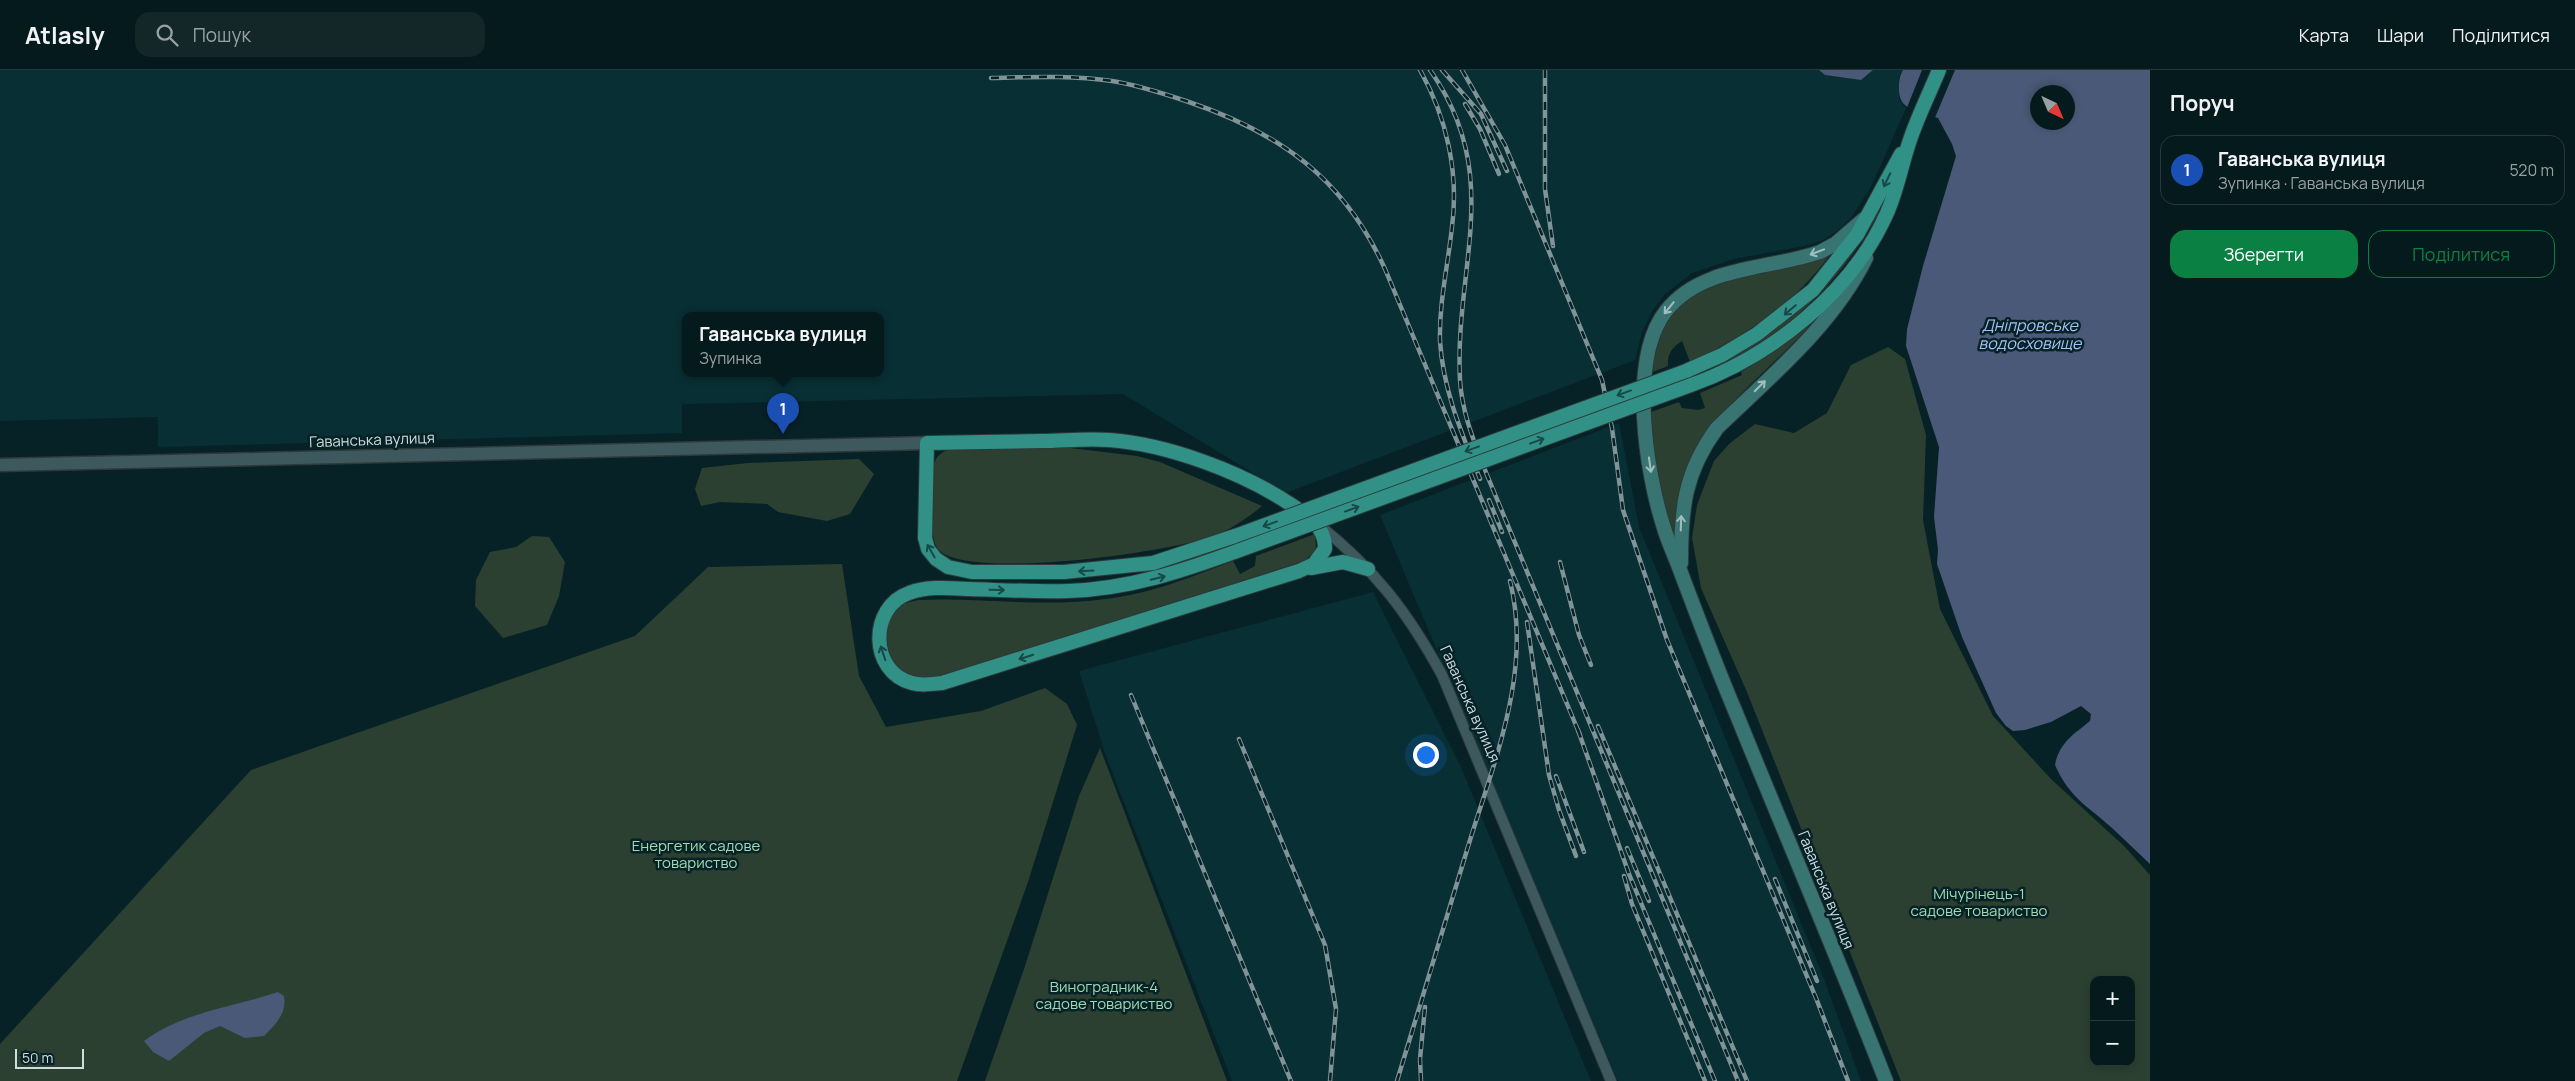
<!DOCTYPE html>
<html lang="uk">
<meta charset="utf-8">
<style>
body{margin:0;font-family:Manrope,sans-serif;background:#132729;color:#f1f3f6}
.controls{position:absolute;right:15px;bottom:15px;display:grid;overflow:hidden;border-radius:10px;box-shadow:0 2px 8px #0003}
.controls button{width:45px;height:45px;display:grid;place-items:center;padding:0;border:0;border-bottom:1px solid #26383b;background:#051a1c;color:#f1f3f6;font:25px sans-serif}
.compass{position:absolute;left:2030px;top:15px;width:45px;height:45px;border-radius:50%;background:#051a1c;box-shadow:0 2px 8px #0003;rotate:136deg}
.scale{position:absolute;left:15px;bottom:12px;width:69px;box-sizing:border-box;padding-left:5px;border:2px solid #cedddf;border-top:0;font-size:14px;line-height:18px;white-space:nowrap;color:#cedddf;-webkit-text-stroke:4px #072226;paint-order:stroke}
.you{position:absolute;left:1425px;top:684px;width:18px;height:18px;margin:-12px;border:4px solid #fff;border-radius:50%;background:#1a73e8;box-shadow:0 0 0 8px #1a73e833}
.badge{display:grid;place-items:center;width:32px;height:32px;border-radius:50%;background:#0b8043;color:#fff;font-size:16px;font-weight:700}
.pin{position:absolute;translate:-50% -41px;filter:drop-shadow(0 1px 2px #0008)}
.pin::after{content:'';position:absolute;top:26px;width:18px;height:15px;background:inherit;clip-path:polygon(0 0,100% 0,50% 100%)}
.popup{position:absolute;left:682px;top:242px;width:202px;height:65px;box-sizing:border-box;display:grid;place-content:center;border-radius:10px;background:#051a1c;filter:drop-shadow(0 1px 4px #0005);font-size:16px;white-space:nowrap;color:#97a1a3}
.popup b{font-size:19px;color:#f1f3f6}
.popup::after{content:'';position:absolute;left:50%;top:100%;margin-left:-10px;border:10px solid transparent;border-top-color:#051a1c}
.list{margin:0;padding:0;list-style:none}
h2{display:flex;justify-content:space-between;align-items:center;height:65px;margin:0;padding:0 20px;font-size:21px}
h2 small{font-size:16px;font-weight:400;color:#97a1a3}
.list li{display:grid;grid-template-columns:32px 1fr auto;gap:15px;align-items:center;box-sizing:border-box;height:70px;margin:0 10px 10px;padding:0 10px;border:1px solid #26383b;border-radius:15px}
.list b{display:block;font-size:19px;white-space:nowrap}
.list p{margin:0;font-size:16px;white-space:nowrap;color:#97a1a3}
.list em{font-size:16px;font-style:normal;color:#97a1a3}
.actions{display:flex;gap:10px;padding:15px 20px}
.actions a{flex:1;padding:11px 0;border:1px solid #0b8043;border-radius:15px;text-align:center;font-size:18px;color:#0b8043}
.actions .main{background:#0b8043;color:#fff}
.icon{flex:none;width:28px;height:28px;fill:none;stroke:currentColor;stroke-width:2;stroke-linecap:round;stroke-linejoin:round}
.map{position:relative;flex:none;width:2150px;height:1011px;overflow:hidden}
header{display:flex;align-items:center;gap:30px;box-sizing:border-box;height:70px;padding:0 25px;background:#051a1c;border-bottom:1px solid #26383b}
header strong{font-size:24px}
nav{display:flex;gap:28px;margin-inline-start:auto;font-size:18px}
.search{width:350px;height:45px;background:#132729;display:flex;align-items:center;gap:12px;box-sizing:border-box;padding:0 18px;border-radius:15px;color:#97a1a3;font-size:19px}
main{display:flex}
aside{flex:1;background:#051a1c}
.map>svg:first-child{display:block}
</style>
<header>
<strong>Atlasly</strong>
<div class="search"><svg class="icon" aria-label="search" viewBox="0 0 24 24"><circle cx="10" cy="10" r="6"/><path d="M15 15l6 6"/></svg>Пошук</div>
<nav><a>Карта</a><a>Шари</a><a>Поділитися</a></nav>
</header>
<main>
<div class="map">
<svg width="2150" height="1011" viewBox="0 0 2150 1011">
<rect width="100%" height="100%" fill="#072226"/>
<g fill="#082f34" fill-rule="evenodd">
<path d="M0 0H1819L1825 5 1861 10 1873 0H1903L1899 7V30L1906 38 1871 117 1851 148 1837 161 1821 171 1804 176 1734 189 1692 203 1665 224 1653 240 1642 262 1635 290 1286 423 1123 324 682 334V363L158 377V347L0 351ZM686 245H880V303H686Z"/>
<path d="M1619 353 1639 457 1824 909 1861 1011H1618L1380 445Z"/>
<path d="M1373 522 1461 697 1591 1011H1232L1106 686 1079 601Z"/>
</g>
<g fill="#2c4031" fill-rule="evenodd">
<path d="M1891 120C1851 202 1788 270 1702 303L1769 264 1809 231Z"/>
<path d="M1829 186C1793 235 1745 266 1690 292L1682 271C1672 277 1667 285 1668 296L1650 303 1664 251 1684 228 1710 215Z"/>
<path d="M1825 239C1794 276 1756 306 1723 343 1716 351 1707 359 1701 369 1685 397 1675 440 1676 472 1658 431 1653 386 1651 342L1679 332 1682 338 1698 340 1705 338 1700 323 1742 305 1741 302 1782 276Z"/>
<path d="M1888 277 1905 289 1926 365 1923 450 1940 539 1993 646 2051 709 2125 777 2150 805V1011H1901L1747 622 1701 518 1692 468 1697 435 1714 391 1729 374 1755 354 1794 363 1827 343 1851 295ZM2094 910H2131V992H2094Z"/>
<path d="M1062 377 1137 386 1160 392 1262 436C1249 447 1230 460 1214 466 1170 482 974 510 940 481 928 471 931 427 932 411 933 397 933 385 948 380Z"/>
<path d="M859 389 874 404 850 444 827 451 778 442 767 434 720 432 701 436 695 419 702 398 748 393Z"/>
<path d="M1315 464 1316 480 1304 491 938 607C932 607 924 609 918 608 894 604 881 577 888 555 890 549 891 542 896 537 902 533 911 532 918 530 980 527 1043 538 1105 529 1150 524 1191 507 1233 491L1240 504 1255 496 1256 486Z"/>
<path d="M532 466 549 467 565 492 559 526 547 555 503 568 475 536 476 510 490 482 516 477Z"/>
<path d="M842 494 859 606 886 657 981 641 1045 618 1067 634 1077 655 1028 812 957 1011H0V974L251 700 635 566 708 497Z"/>
<path d="M1100 678 1227 1011H985L1025 896 1079 726Z"/>
</g>
<g fill="#4a5977" fill-rule="evenodd">
<path d="M1819 0H1873L1861 10 1825 5Z"/>
<path d="M1903 0H2150V794C2137 782 2124 769 2111 757 2085 734 2070 728 2055 695 2059 673 2074 664 2090 651L2091 644 2081 636 2051 652 2025 660 2013 661 2006 656 1996 643 1962 567 1937 494 1938 480 1934 447 1939 377 1906 276 1907 259 1923 196 1956 86 1952 74 1938 48C1920 42 1899 41 1899 20 1899 12 1899 7 1903 0ZM2038 22H2068V52H2038Z"/>
<path d="M278 922 284 926C287 943 276 954 264 966L245 968 220 956 204 963 169 991 153 982 144 971C185 941 231 938 278 922Z"/>
</g>
<path fill="#072226" d="M1922 0H1955L1934 50 1906 40Z"/>
<g fill="none" stroke-linecap="round" stroke-linejoin="round">
<defs>
<path id="minor" d="M1319 455C1375 500 1407 541 1442 605L1611 1011"/>
<path id="tertiary" d="M0 395 927 373"/>
<g id="secondary">
<path d="M1864 149 1835 174 1820 182C1769 200 1702 195 1666 241 1628 289 1646 403 1664 458 1668 472 1675 486 1680 500 1698 548 1716 596 1736 643 1786 766 1838 888 1886 1011"/>
<path d="M1681 493C1681 439 1684 403 1717 358 1771 306 1833 255 1866 188"/>
</g>
<g id="primary">
<path d="M1686 301 1722 285 1757 264 1813 220 1857 165 1901 84"/>
<path d="M1691 315C1772 286 1852 222 1887 143 1898 118 1902 92 1911 67 1919 44 1930 22 1939 0"/>
<path d="M1235 466 1153 493 1064 502H972L948 497 936 489 928 479 925 468 927 373C965 372 1003 372 1041 371 1063 371 1086 368 1109 370 1167 374 1242 402 1290 434 1307 445 1326 457 1325 479L1314 494 1299 501 942 613C931 614 922 616 912 613 869 602 869 537 909 523 927 516 949 518 969 519 1002 520 1035 522 1068 521 1129 519 1183 501 1240 480"/>
<path d="M1311 498 1343 492 1368 499"/>
</g>
</defs>
<use href="#minor" stroke="#2d393c" stroke-width="12"/>
<use href="#tertiary" stroke="#2d393c" stroke-width="15"/>
<use href="#secondary" stroke="#2d393c" stroke-width="16"/>
<use href="#primary" stroke="#2d393c" stroke-width="16"/>
<use href="#minor" stroke="#3e595d" stroke-width="10"/>
<use href="#tertiary" stroke="#3e595d" stroke-width="12"/>
<use href="#secondary" stroke="#387572" stroke-width="14"/>
<use href="#primary" stroke="#329186" stroke-width="14"/>
<defs>
<g id="rail">
<path d="M1420 0C1447 48 1459 103 1452 157 1448 195 1439 232 1440 271 1443 320 1462 364 1480 409"/>
<path d="M1430 0C1505 106 1454 197 1460 310 1462 344 1475 374 1487 405L1738 1011"/>
<path d="M1442 0 1481 44 1507 101"/>
<path d="M1462 0 1505 75 1602 310 1612 358 1623 440 1667 570 1816 928 1848 1011"/>
<path d="M1545 0V119L1553 176"/>
<path d="M991 8C1031 7 1072 5 1112 11 1137 15 1162 23 1186 31 1279 62 1344 108 1385 199L1580 665"/>
<path d="M1465 34 1480 59 1499 104"/>
<path d="M1489 430 1502 462"/>
<path d="M1560 492 1579 565 1591 595"/>
<path d="M1527 552 1549 705 1559 740 1576 786"/>
<path d="M1131 625 1291 1011"/>
<path d="M1598 656 1747 1011"/>
<path d="M1578 660 1629 804 1715 1011"/>
<path d="M1239 669 1325 875 1336 939 1330 1011"/>
<path d="M1556 706 1584 782"/>
<path d="M1627 778 1649 831"/>
<path d="M1624 806 1632 834 1705 1011"/>
<path d="M1775 809 1817 911"/>
<path d="M1397 1011C1421 934 1444 857 1467 780 1493 693 1533 603 1510 511"/>
<path d="M1421 1011 1420 989 1425 937"/>
</g>
</defs>
<use href="#rail" stroke="#809497" stroke-width="4.5"/>
<use href="#rail" stroke="#072226" stroke-width="2.5" stroke-dasharray="8" stroke-linecap="butt"/>
<defs>
<g id="primary-bridge">
<path d="M1235 466 1686 301"/>
<path d="M1240 480 1691 315"/>
</g>
</defs>
<use href="#primary-bridge" stroke="#2d393c" stroke-width="16" stroke-linecap="butt"/>
<use href="#primary-bridge" stroke="#329186" stroke-width="14"/>
</g>
<defs><path id="oneway-shaft" d="M-6 0H5M1.5-3L5.5 0L1.5 3" fill="none" stroke-width="1.6" stroke-linecap="round" stroke-linejoin="round" transform="scale(1.25)"/></defs>
<g stroke="#164948">
<use href="#oneway-shaft" transform="translate(1887 110) rotate(116)"/>
<use href="#oneway-shaft" transform="translate(1790 240) rotate(140)"/>
<use href="#oneway-shaft" transform="translate(1624 323) rotate(160)"/>
<use href="#oneway-shaft" transform="translate(1537 371) rotate(-20)"/>
<use href="#oneway-shaft" transform="translate(1472 379) rotate(160)"/>
<use href="#oneway-shaft" transform="translate(1352 439) rotate(-20)"/>
<use href="#oneway-shaft" transform="translate(1270 454) rotate(160)"/>
<use href="#oneway-shaft" transform="translate(931 481) rotate(-120)"/>
<use href="#oneway-shaft" transform="translate(1086 501) rotate(177)"/>
<use href="#oneway-shaft" transform="translate(1158 508) rotate(-14)"/>
<use href="#oneway-shaft" transform="translate(997 520) rotate(1)"/>
<use href="#oneway-shaft" transform="translate(883 583) rotate(-108)"/>
<use href="#oneway-shaft" transform="translate(1026 587) rotate(162)"/>
</g>
<g stroke="#a1bebe">
<use href="#oneway-shaft" transform="translate(1817 182) rotate(159)"/>
<use href="#oneway-shaft" transform="translate(1669 238) rotate(129)"/>
<use href="#oneway-shaft" transform="translate(1760 316) rotate(-45)"/>
<use href="#oneway-shaft" transform="translate(1650 395) rotate(82)"/>
<use href="#oneway-shaft" transform="translate(1681 453) rotate(-88)"/>
</g>
<g text-anchor="middle" stroke-width="5" stroke-linejoin="round" paint-order="stroke">
<g font-size="15" fill="#cedddf" stroke="#072226">
<text transform="translate(372 370) rotate(-2)" y="5">Гаванська вулиця</text>
<text transform="translate(1470 634) rotate(66)" y="5">Гаванська вулиця</text>
<text transform="translate(1826 820) rotate(68)" y="5">Гаванська вулиця</text>
</g>
<g font-size="15" fill="#a1dab0" stroke="#072226">
<text x="696" y="781">Енергетик садове<tspan x="696" dy="17">товариство</tspan></text>
<text x="1979" y="829">Мічурінець-1<tspan x="1979" dy="17">садове товариство</tspan></text>
<text x="1104" y="922">Виноградник-4<tspan x="1104" dy="17">садове товариство</tspan></text>
</g>
<g font-size="16" font-style="italic" fill="#a6c1f7" stroke="#072226">
<text x="2030" y="261">Дніпровське<tspan x="2030" dy="18">водосховище</tspan></text>
</g>
</g>
</svg>
<div class="controls">
<button>+</button>
<button>−</button>
</div>
<svg class="compass" viewBox="-18 -18 36 36"><path d="M0-13l5 13h-10z" fill="#e53935"/><path d="M0 13l5-13h-10z" fill="#97a1a3"/></svg>
<div class="scale">50 m</div>
<div class="you"></div>
<div class="pin badge" style="left:783px;top:364px;background:#1a4fb4">1</div>
<div class="popup"><b>Гаванська вулиця</b>Зупинка</div>
</div>
<aside>
<h2>Поруч<small></small></h2>
<ul class="list">
<li><span class="badge" style="background:#1a4fb4">1</span><div><b>Гаванська вулиця</b><p>Зупинка · Гаванська вулиця</p></div><em>520 m</em></li>
</ul>
<div class="actions"><a class="main">Зберегти</a><a>Поділитися</a></div>
</aside>
</main>
